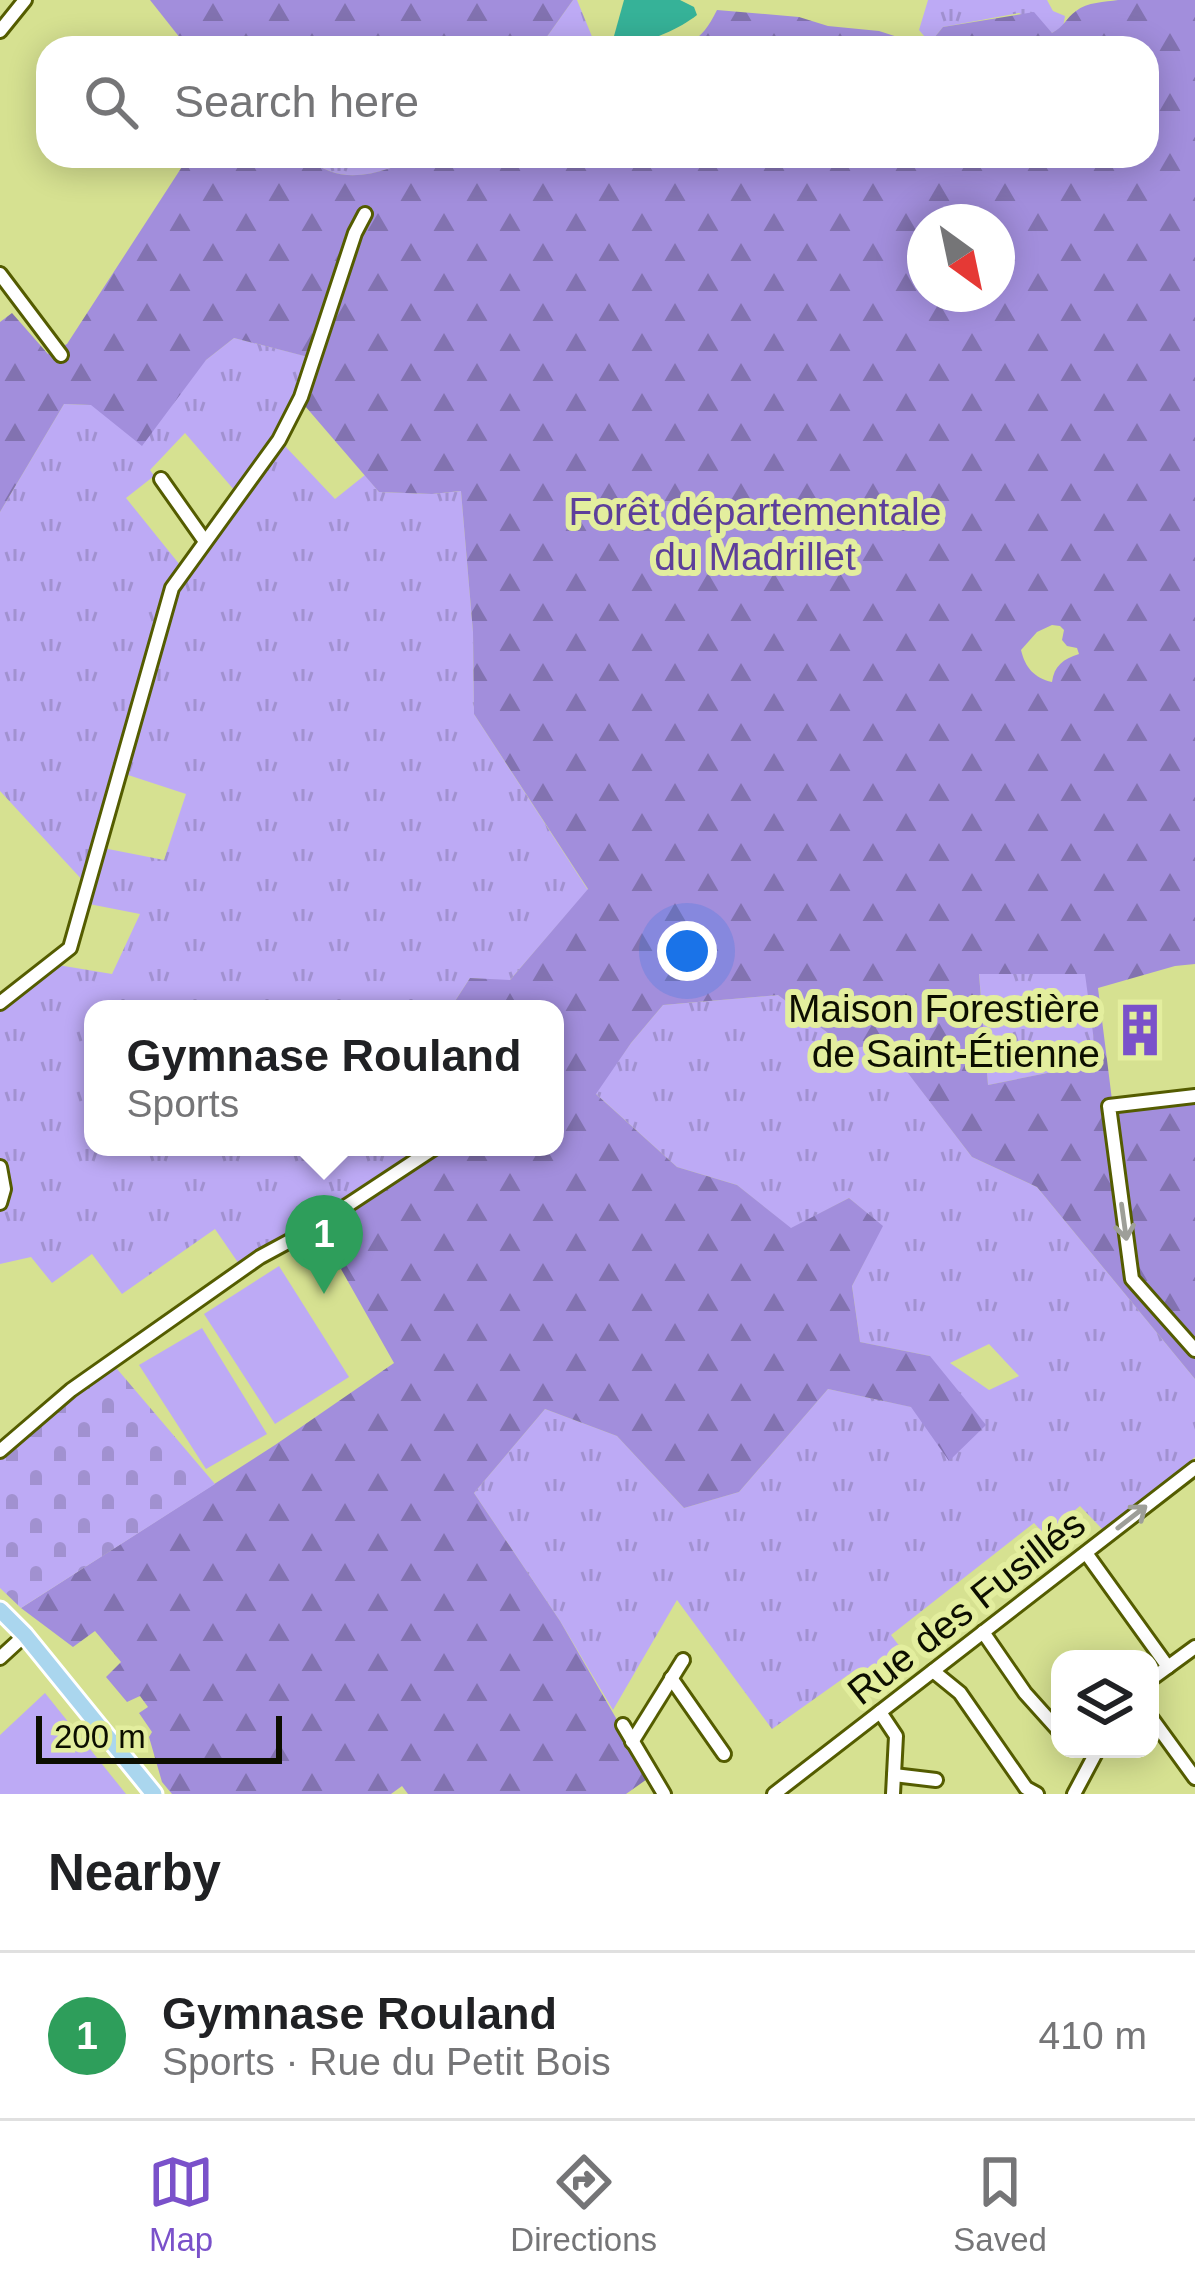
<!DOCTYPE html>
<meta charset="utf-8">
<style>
body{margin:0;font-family:Helvetica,sans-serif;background:#f6f6f6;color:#202124}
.controls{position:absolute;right:36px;bottom:36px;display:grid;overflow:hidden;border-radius:24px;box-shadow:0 6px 30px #0003}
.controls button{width:108px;height:108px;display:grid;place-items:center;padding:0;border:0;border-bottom:3px solid #e0e0e0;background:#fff;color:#202124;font:60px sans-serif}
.compass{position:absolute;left:907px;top:204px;width:108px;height:108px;border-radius:50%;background:#fff;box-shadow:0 6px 30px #0003;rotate:147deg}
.scale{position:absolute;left:36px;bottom:30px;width:246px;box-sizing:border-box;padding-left:12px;border:6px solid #0c0e00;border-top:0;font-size:33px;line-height:42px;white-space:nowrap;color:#0c0e00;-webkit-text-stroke:9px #e3ee9e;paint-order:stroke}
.you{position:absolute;left:687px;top:951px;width:42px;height:42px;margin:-30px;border:9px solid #fff;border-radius:50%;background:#1a73e8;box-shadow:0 0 0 18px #1a73e833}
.badge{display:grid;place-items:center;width:78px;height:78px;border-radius:50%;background:#7a51ca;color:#fff;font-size:39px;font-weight:700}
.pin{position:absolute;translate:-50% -99px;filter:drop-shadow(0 3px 6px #0008)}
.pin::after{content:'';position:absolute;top:63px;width:42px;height:36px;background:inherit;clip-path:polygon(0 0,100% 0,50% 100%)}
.popup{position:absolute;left:84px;top:1000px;width:480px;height:156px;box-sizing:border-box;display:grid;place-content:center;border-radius:24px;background:#fff;filter:drop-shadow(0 3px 9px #0005);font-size:39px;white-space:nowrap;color:#757577}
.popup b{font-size:45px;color:#202124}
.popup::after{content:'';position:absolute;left:50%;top:100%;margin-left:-24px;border:24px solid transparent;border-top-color:#fff}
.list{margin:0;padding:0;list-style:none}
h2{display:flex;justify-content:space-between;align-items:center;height:156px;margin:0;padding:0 48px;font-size:51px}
h2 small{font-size:39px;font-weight:400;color:#757577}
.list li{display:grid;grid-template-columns:78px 1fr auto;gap:36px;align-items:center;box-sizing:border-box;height:168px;padding:0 48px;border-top:3px solid #e0e0e0}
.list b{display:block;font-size:45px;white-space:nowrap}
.list p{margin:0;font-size:39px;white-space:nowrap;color:#757577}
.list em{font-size:39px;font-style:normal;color:#757577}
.icon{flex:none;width:66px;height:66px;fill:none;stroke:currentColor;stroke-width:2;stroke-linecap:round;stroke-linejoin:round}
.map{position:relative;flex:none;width:1195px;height:1794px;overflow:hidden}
.search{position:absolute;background:#fff;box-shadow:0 6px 30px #0003;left:36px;right:36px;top:36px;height:132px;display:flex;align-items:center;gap:30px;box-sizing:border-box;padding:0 42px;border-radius:36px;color:#757577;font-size:45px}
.sheet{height:324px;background:#fff}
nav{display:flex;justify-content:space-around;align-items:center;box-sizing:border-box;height:168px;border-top:3px solid #e0e0e0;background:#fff;font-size:33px;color:#757577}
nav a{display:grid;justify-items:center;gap:6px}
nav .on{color:#7a51ca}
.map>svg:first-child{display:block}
</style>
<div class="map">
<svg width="1195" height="1794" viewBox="0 0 1195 1794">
<defs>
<pattern id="grass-tufts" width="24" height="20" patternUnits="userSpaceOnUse" patternTransform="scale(3)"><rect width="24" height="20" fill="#bdaaf5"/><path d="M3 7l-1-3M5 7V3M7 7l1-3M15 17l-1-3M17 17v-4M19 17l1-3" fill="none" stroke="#a191d0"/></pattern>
<pattern id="forest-firs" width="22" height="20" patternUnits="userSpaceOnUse" patternTransform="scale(3)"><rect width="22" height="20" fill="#a28edc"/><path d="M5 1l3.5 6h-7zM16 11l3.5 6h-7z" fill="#8272b0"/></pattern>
<pattern id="cemetery-stones" width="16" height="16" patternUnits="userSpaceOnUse" patternTransform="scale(3)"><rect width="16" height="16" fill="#bdaaf5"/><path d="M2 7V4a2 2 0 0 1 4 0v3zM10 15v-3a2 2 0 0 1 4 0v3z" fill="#a191d0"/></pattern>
</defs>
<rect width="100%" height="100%" fill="#d6e191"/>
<g fill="url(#grass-tufts)" fill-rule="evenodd">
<path d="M573 0H577L593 39 587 48H530L541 45Z"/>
<path d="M928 0H1047L1053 11 1065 16 1063 27 1052 33 1019 13 943 27 930 43 919 30Z"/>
<path d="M306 156H427C385 169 345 192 306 156Z"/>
<path d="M234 338 317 359 305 406 284 445 335 499 365 475 379 492 432 494 461 491 473 632 474 714 588 890 509 981 470 978 450 1009H93V1147H424L239 1264 215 1229 122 1294 92 1254 52 1283 31 1257 0 1264V1007L58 965 112 974 140 914 89 904 103 848 164 860 186 794 125 774 85 883 0 791V512L64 404 91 405 206 360ZM185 433 235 491 180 565 126 498 154 476 150 470Z"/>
<path d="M979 973H1086L1097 1063 988 1085Z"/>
<path d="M778 995 849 1049 885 1042 972 1157 1037 1187 1195 1379V1457L1104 1531 1080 1506 1045 1535 1034 1523 891 1635 903 1651 858 1684 848 1675 772 1729 677 1600 613 1710 560 1621 474 1493 545 1409 617 1436 684 1508 739 1492 828 1389 912 1407 930 1356 860 1342 852 1286 882 1226 849 1198 791 1229 737 1185 677 1167 595 1093 631 1043 663 1005ZM989 1344 1019 1376 989 1390 950 1363Z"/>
</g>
<g fill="url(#forest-firs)" fill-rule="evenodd">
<path d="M150 0H573L541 45 530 48H188Z"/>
<path d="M1118 0H1195V964L1175 966 1098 988 1112 1100 1195 1093V1379L1037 1187 972 1157 885 1043 849 1049 778 995 663 1005 631 1043 596 1094 677 1167 737 1185 791 1228 849 1198 883 1226 852 1286 860 1342 930 1356 986 1425 949 1461 911 1407 828 1389 739 1492 684 1508 617 1436 545 1409 474 1493 560 1621 650 1777 626 1794H408L402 1786 391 1794H172L162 1782 149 1737 152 1732 139 1713 148 1707 140 1696 127 1702 106 1677 121 1662 95 1631 73 1647 21 1608 275 1445 394 1363 324 1239 310 1220 424 1147H555V1009H450L470 978 510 980 588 889 474 714 473 632 461 491 432 494 379 492 305 406 316 359 234 338 206 360 142 446 91 405 64 404 0 512V322L12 313 48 354 67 344 189 156H306C345 192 384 169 427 156H1147V48H653C691 42 699 46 717 10L799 17 828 26 879 31 910 41 917 46 922 43H930L943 27 1034 12 1052 33C1064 27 1066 18 1076 11 1087 2 1105 2 1118 0ZM925 222H997V294H925ZM1052 625 1060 626 1064 630 1062 640 1067 646 1077 648 1079 654C1063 659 1054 666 1052 682 1034 678 1025 667 1021 650L1037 632ZM979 974H1085L1097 1063 988 1085Z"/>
</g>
<path fill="url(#cemetery-stones)" d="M112 1363 215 1484 21 1608 0 1588V1454Z"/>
<g fill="#bdaaf5">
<path d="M279 1266 349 1377 275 1424 204 1314Z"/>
<path d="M202 1328 267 1434 206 1469 139 1365Z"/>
<path d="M45 1693 126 1794H0V1735Z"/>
</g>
<path fill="#36b298" d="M624 0H680L694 7 697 15C678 30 639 48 616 41L614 36Z"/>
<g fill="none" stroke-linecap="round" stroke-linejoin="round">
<defs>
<g id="minor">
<path d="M0 31 25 0"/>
<path d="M0 274 61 355"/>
<path d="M161 479 204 540"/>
<path d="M0 1003 70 948 172 588 279 440 301 397 355 233 365 214"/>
<path d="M1195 1096 1109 1106 1132 1279 1195 1350"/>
<path d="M0 1167 4 1189 0 1203"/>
<path d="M0 1451 71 1390 260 1257 310 1230 436 1147"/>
<path d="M1086 1553 1168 1667"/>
<path d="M983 1632 1025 1693 1060 1732"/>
<path d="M0 1658 25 1635"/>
<path d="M933 1671 960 1693 1026 1788 1037 1794"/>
<path d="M671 1678 724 1754"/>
<path d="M1150 1680 1195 1647"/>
<path d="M880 1712 896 1736 893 1794"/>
<path d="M1150 1716 1195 1778"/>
<path d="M623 1725 664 1794"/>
<path d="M632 1742 683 1660"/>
<path d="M894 1775 936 1780"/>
<path d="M774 1794 1195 1468"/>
<path d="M1074 1794 1098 1749"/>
</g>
<path id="major" d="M0 1610 25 1635 154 1794"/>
</defs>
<use href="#minor" stroke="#545c00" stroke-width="18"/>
<use href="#major" stroke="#fff" stroke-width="21"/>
<use href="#minor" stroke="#fff" stroke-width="12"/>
<use href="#major" stroke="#aad6ee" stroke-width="15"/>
</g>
<defs><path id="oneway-shaft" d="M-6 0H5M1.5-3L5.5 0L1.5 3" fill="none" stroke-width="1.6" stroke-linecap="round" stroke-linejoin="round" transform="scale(3)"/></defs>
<g stroke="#9e9f99">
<use href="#oneway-shaft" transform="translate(1124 1222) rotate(82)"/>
<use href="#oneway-shaft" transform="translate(1132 1517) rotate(-38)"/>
</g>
<defs>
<symbol id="building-bare" viewBox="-9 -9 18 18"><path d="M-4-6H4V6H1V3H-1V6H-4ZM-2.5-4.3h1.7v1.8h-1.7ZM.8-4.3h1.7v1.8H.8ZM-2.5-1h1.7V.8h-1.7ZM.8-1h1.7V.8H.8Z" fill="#7a51ca" stroke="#e3ee9e" stroke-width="2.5" paint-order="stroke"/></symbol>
</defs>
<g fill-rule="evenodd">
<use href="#building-bare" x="1102" y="992" width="76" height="76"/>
</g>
<g text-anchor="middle" stroke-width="12" stroke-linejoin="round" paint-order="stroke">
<g font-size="39" fill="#5d3f9b" stroke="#e3ee9e">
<text x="755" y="525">Forêt départementale<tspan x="755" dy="45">du Madrillet</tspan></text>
</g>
<g font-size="39" fill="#0c0e00" stroke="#e3ee9e" text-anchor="end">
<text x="1100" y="1022">Maison Forestière<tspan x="1100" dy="45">de Saint-Étienne</tspan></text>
</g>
<g font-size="39" fill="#0c0e00" stroke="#e3ee9e">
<text transform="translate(966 1607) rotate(-38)" y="14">Rue des Fusillés</text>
</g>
</g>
</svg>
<div class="controls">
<button><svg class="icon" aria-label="layers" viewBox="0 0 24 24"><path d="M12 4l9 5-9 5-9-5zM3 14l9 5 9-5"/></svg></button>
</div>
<svg class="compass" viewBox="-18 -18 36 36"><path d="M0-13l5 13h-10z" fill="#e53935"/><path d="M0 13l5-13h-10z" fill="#757577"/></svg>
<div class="scale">200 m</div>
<div class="you"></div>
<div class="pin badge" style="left:324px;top:1294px;background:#2e9e5b">1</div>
<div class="popup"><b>Gymnase Rouland</b>Sports</div>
<div class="search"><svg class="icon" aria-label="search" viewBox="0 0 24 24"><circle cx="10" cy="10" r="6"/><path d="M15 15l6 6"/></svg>Search here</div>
</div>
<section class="sheet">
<h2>Nearby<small></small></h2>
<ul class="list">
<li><span class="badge" style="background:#2e9e5b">1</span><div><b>Gymnase Rouland</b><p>Sports · Rue du Petit Bois</p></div><em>410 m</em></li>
</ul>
</section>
<nav>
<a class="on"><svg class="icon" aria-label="map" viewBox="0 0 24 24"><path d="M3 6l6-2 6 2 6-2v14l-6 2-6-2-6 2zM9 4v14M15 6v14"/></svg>Map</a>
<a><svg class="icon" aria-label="directions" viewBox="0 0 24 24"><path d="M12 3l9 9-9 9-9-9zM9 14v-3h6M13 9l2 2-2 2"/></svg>Directions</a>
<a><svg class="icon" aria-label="saved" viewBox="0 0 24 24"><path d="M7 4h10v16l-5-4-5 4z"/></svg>Saved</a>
</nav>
